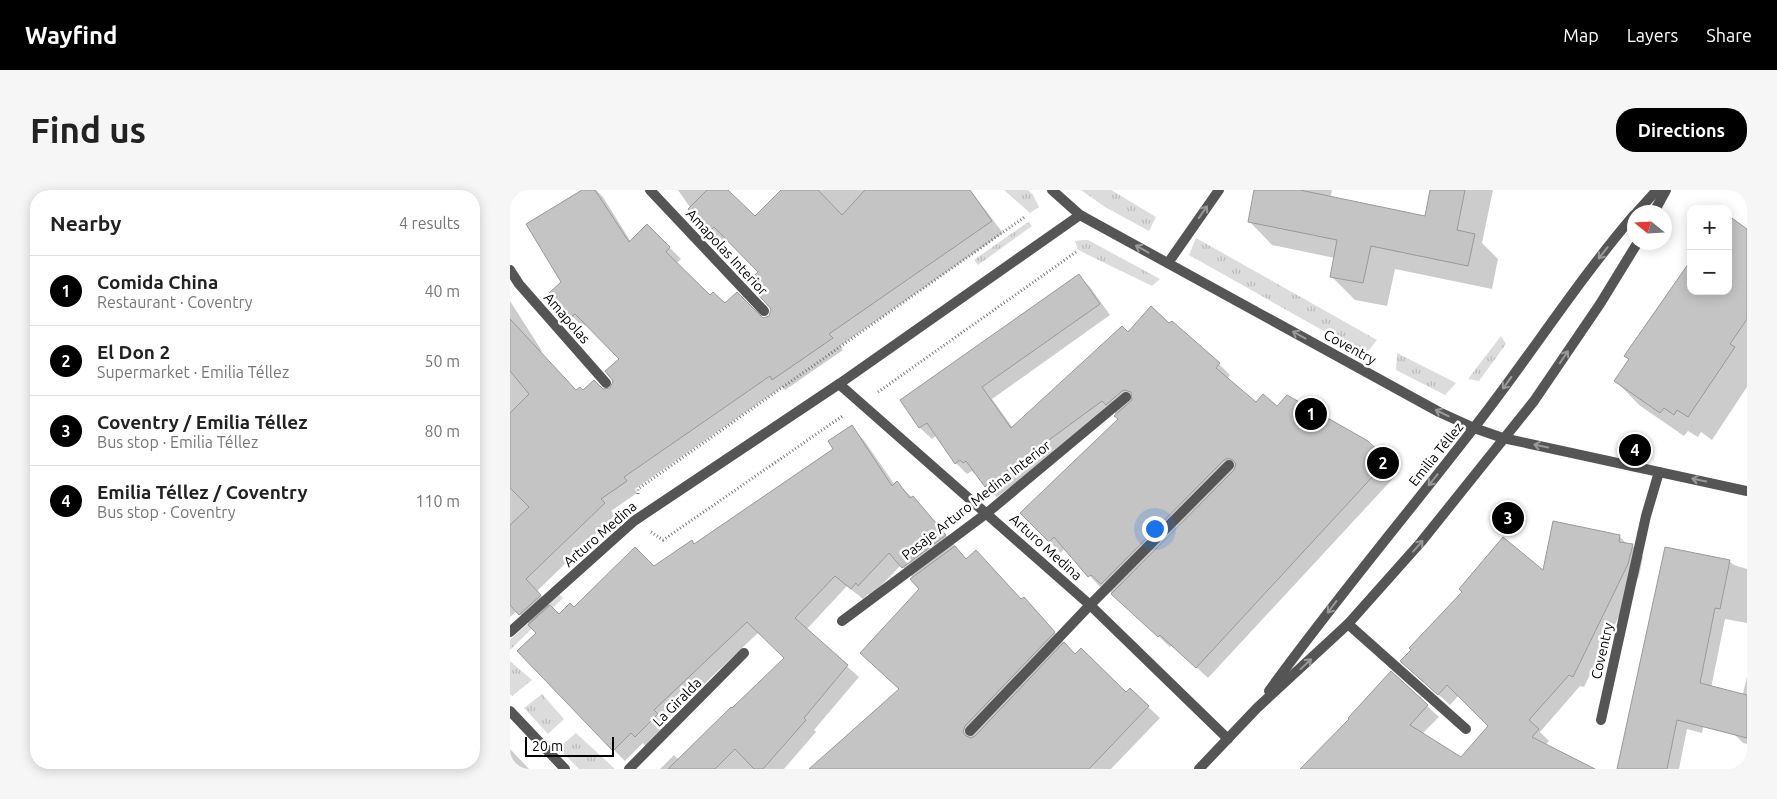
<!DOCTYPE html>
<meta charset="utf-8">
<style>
body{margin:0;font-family:Ubuntu,sans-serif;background:#f6f6f6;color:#222}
.controls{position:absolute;right:15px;top:15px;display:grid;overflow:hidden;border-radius:10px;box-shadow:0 2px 12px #0003}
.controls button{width:45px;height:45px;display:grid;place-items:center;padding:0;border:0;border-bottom:1px solid #e0e0e0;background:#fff;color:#222;font:25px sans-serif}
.compass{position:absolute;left:1117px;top:15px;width:45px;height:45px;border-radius:50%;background:#fff;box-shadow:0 2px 12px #0003;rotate:288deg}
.scale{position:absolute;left:15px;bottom:12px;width:89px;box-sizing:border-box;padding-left:5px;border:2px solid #000;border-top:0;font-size:14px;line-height:18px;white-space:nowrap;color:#000;-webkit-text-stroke:4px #fff;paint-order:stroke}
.you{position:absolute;left:644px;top:338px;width:18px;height:18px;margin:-12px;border:4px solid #fff;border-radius:50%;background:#1a73e8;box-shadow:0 0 0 8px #1a73e833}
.badge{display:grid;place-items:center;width:32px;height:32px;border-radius:50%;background:#000;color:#fff;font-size:16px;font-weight:700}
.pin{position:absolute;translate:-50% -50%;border:2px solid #fff;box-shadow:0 1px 5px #0006}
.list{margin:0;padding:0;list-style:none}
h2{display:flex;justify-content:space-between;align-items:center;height:65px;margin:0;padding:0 20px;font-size:21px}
h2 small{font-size:16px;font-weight:400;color:#767676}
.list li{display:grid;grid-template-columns:32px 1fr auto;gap:15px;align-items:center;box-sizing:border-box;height:70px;padding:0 20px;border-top:1px solid #e0e0e0}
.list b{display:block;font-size:19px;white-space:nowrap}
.list p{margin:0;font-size:16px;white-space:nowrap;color:#767676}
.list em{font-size:16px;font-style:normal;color:#767676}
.map{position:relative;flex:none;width:1237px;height:579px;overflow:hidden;border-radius:20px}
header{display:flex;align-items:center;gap:30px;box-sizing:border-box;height:70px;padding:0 25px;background:#000;color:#fff}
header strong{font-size:24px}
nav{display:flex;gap:28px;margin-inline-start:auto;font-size:18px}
.intro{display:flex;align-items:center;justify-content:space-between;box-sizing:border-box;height:120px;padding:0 30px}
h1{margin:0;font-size:35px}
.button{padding:12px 22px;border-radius:20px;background:#000;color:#fff;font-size:18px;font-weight:700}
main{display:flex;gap:30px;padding:0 30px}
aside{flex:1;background:#fff;border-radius:20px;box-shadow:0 2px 12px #0003}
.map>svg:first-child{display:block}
</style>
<header>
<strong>Wayfind</strong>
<nav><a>Map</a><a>Layers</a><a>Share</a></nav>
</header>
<div class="intro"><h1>Find us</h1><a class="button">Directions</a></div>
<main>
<aside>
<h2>Nearby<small>4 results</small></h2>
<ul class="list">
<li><span class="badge">1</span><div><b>Comida China</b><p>Restaurant · Coventry</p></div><em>40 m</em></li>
<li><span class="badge">2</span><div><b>El Don 2</b><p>Supermarket · Emilia Téllez</p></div><em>50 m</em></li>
<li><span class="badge">3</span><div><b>Coventry / Emilia Téllez</b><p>Bus stop · Emilia Téllez</p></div><em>80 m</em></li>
<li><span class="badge">4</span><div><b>Emilia Téllez / Coventry</b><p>Bus stop · Coventry</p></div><em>110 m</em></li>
</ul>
</aside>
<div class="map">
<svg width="1237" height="579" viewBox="0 0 1237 579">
<defs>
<pattern id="grass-tufts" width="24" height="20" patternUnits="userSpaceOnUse" patternTransform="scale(1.25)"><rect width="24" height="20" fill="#dcdcdc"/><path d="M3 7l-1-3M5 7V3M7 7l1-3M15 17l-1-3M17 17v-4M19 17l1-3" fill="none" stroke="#bbb"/></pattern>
</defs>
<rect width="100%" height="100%" fill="#fff"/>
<g fill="url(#grass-tufts)">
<path d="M494 0H518L523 5 529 17 520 23Z"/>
<path d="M571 0H601L646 27 639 41 595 17Z"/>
<path d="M518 32 522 36 468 75 464 70Z"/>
<path d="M686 48 867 150 859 160 851 162 679 65Z"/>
<path d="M573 50H578L650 89 642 96 568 60 565 51Z"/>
<path d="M991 146 996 154 969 191 958 189Z"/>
<path d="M887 163 946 193 935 205 886 180Z"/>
<path d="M49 404 53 408 0 460V450Z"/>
<path d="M0 471 22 490 2 506 0 504Z"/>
<path d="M32 504 54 529 38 544 14 518Z"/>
<path d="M66 543 105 579H69L48 558Z"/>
</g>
<g fill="#0003">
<path d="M74 0H86L93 7 121 52 137 35 171 69 166 74 200 107 215 115 256 129 262 124 250 82 216 47 212 51 200 40 184 23 168 0H217L245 28 273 0H460L493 43 330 156 333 160 275 200 272 197 125 299 127 303 101 321 105 325 27 401 49 426 144 378 182 352 185 355 325 259 341 237 353 249 385 295 387 293 414 319 457 370 525 420 565 465 617 503 620 500 650 528 601 579H390L380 568 369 579H301L390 499 411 399 403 388 391 375 361 406 358 404 353 409 337 396 296 440 349 487 304 540 306 542 274 579H150L164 565 169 570 275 468 249 442 154 532 159 536 137 558 133 553 115 571 104 560 27 443 7 421 0 427V111L32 161 30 162 66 201 101 200 111 169 77 134 73 137 62 126 52 92Z"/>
<path d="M760 0H822L820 8 916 27 922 0H983L972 53 988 69 982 99 885 79 877 116 845 110 822 87 825 68 762 55 739 31Z"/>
<path d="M1219 28 1237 41V197L1202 250 1191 242 1188 247 1178 241 1174 246 1129 215 1106 191 1181 101H1218Z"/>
<path d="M569 86 580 97 600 125 482 209 503 238 618 144 659 134 709 174 720 185 717 189 746 214 767 218 857 252 889 282 698 488 662 455 660 457 593 395 590 397 555 358 551 363 539 351 609 229 604 222 487 307 476 296 466 283 465 284 462 281 457 284 446 273 427 245 422 249 410 238 392 211Z"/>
<path d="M1110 347 1118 355H1122L1133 367 1129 386 1074 497 1070 496 1030 542 1039 551 1035 555 1082 579H791L841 529 881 483 929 527 912 544 951 569 980 536 949 505 940 515 903 482 1034 382Z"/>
<path d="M1219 371 1224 375 1237 379V433L1215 429 1192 543 1177 539 1169 579H1109Z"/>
<path d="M1237 487V554L1233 553 1223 543Z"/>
<path d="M0 559 19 579H0Z"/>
</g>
<g fill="#c4c4c4" stroke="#999">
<path d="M72 0H85L119 52 137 34 160 57 156 62 200 105 203 102 215 113 227 102 253 128 259 126 261 119 237 92 248 82 204 37 200 41 178 19 197 0H218L245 26 271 0H308L332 25 355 0H460L482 31 319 144 323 148 262 190 260 186 114 287 117 291 91 309 95 313 16 389 31 405 9 425 0 415V335L19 317 0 298V223L19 204 0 181V129L66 200 70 197 73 200 84 190 93 199 100 198 103 191 95 181 109 169 65 124 61 127 39 103 51 92 16 34Z"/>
<path d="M744 0H790L915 26 920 0H955L947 40 965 44 958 76 861 56 853 93 820 87 827 50 738 32Z"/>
<path d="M1219 26 1237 39V129L1220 154 1225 157 1178 227 1167 220 1164 225 1154 218 1150 223 1104 191 1119 169 1114 166 1181 70V101H1218Z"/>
<path d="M569 84 590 114 472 197 501 238 612 136 618 142 641 116 659 133 662 131 710 173 706 178 746 212 753 204 767 216 777 205 858 251 878 270 686 478 650 445 648 447 601 404 724 280 726 274 723 270 718 268 714 270 591 394 581 385 578 387 544 347 539 352 510 323 608 229 604 226 622 210 621 202 615 200 612 201 596 215 592 211 475 297 456 271 453 273 450 270 445 274 417 233 409 238 390 210Z"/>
<path d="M342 235 382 296 387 291 400 308 403 306 436 345 392 378 379 363 348 396 346 393 341 399 325 386 285 428 338 475 294 528 296 530 253 579H244L225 559 205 579H158L221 517 222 518 274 468 237 432 144 520 148 524 125 547 121 543 103 561 7 461 26 443 18 435 40 415 49 424 60 413 64 417 125 357 144 376 182 350 184 354 323 259 318 251Z"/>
<path d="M1043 331 1110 345 1109 352 1123 354 1118 374 1063 487 1059 485 1019 530 1029 539 1022 547 1085 579H790L839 529 838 528 881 481 918 515 900 535 951 567 978 536 937 495 928 505 890 471 901 460 899 458 952 402 949 399 993 347 1033 380Z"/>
<path d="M445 356 456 369 466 360 511 409 514 407 545 442 455 536 453 542 456 546 461 548 465 546 554 452 565 464 571 458 616 502 620 498 639 516 579 579H299L389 499 350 463 409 399 400 389Z"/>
<path d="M1155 357 1220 370 1210 419 1205 418 1190 493 1237 505V548L1167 530 1157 579H1107Z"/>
</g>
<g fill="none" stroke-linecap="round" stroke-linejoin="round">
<g stroke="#777" stroke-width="3" stroke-dasharray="1 2.5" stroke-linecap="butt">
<path d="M368 202 566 62"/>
<path d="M128 304V299L516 26"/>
<path d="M141 342 153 350 334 225"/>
</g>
<g stroke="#555" stroke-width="10">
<path d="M140 0 254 121"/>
<path d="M658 73 709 0"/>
<path d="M0 80 9 94 96 193"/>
<path d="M329 194 580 415 718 549"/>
<path d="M332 431 477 323 616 207"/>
<path d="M838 434 956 539"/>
<path d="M0 442 124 331 329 194 570 25"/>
<path d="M0 521 55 579"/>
<path d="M1091 530 1136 326 1149 282"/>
<path d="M460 541 580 415 719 275"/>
<path d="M119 579 234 463"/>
</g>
<g stroke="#555" stroke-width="10">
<path d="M542 0 570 25 929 222 964 238 993 248 1237 301"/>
<path d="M1127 22 1147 0"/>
<path d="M1144 22 1156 0"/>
<path d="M759 501C824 411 895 327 963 239 1018 169 1066 93 1124 25"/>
<path d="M689 579 747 518 838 434 911 352 1024 211 1090 114 1128 52"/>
</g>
</g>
<defs><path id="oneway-shaft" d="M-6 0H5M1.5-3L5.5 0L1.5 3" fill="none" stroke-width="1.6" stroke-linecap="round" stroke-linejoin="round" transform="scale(1.25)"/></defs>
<g stroke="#999">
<use href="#oneway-shaft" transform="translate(693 22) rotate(-55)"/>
<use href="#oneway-shaft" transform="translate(632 59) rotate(-151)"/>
<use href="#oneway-shaft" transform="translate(1093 63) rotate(128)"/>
<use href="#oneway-shaft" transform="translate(789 145) rotate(-151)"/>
<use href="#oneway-shaft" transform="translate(1054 167) rotate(-56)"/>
<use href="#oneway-shaft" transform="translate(997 193) rotate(126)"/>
<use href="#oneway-shaft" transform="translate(932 223) rotate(-154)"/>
<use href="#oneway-shaft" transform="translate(1031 256) rotate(-168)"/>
<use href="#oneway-shaft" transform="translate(923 290) rotate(129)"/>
<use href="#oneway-shaft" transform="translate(1189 290) rotate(-168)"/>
<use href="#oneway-shaft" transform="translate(908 356) rotate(-49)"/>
<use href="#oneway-shaft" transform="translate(822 417) rotate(127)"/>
<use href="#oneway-shaft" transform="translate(796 474) rotate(-43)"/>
</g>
<g text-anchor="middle" stroke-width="5" stroke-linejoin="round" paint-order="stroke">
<g font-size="14" fill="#000" stroke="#fff">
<text transform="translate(217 62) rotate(47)" y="5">Amapolas Interior</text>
<text transform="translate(57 128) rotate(49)" y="5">Amapolas</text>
<text transform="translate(840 157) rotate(29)" y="5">Coventry</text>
<text transform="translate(926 264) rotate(-51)" y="5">Emilia Téllez</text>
<text transform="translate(466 310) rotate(-38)" y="5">Pasaje Arturo Medina Interior</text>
<text transform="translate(90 344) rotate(-41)" y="5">Arturo Medina</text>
<text transform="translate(536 357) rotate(42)" y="5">Arturo Medina</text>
<text transform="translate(1092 461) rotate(-77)" y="5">Coventry</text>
<text transform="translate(167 512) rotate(-45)" y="5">La Giralda</text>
</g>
</g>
</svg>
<div class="controls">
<button>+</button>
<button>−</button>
</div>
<svg class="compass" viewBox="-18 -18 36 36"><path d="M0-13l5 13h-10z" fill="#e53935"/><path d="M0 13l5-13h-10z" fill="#767676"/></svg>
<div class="scale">20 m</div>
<div class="you"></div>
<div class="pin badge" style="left:801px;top:224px">1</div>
<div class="pin badge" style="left:873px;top:273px">2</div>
<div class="pin badge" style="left:998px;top:328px">3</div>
<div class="pin badge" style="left:1125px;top:260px">4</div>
</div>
</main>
